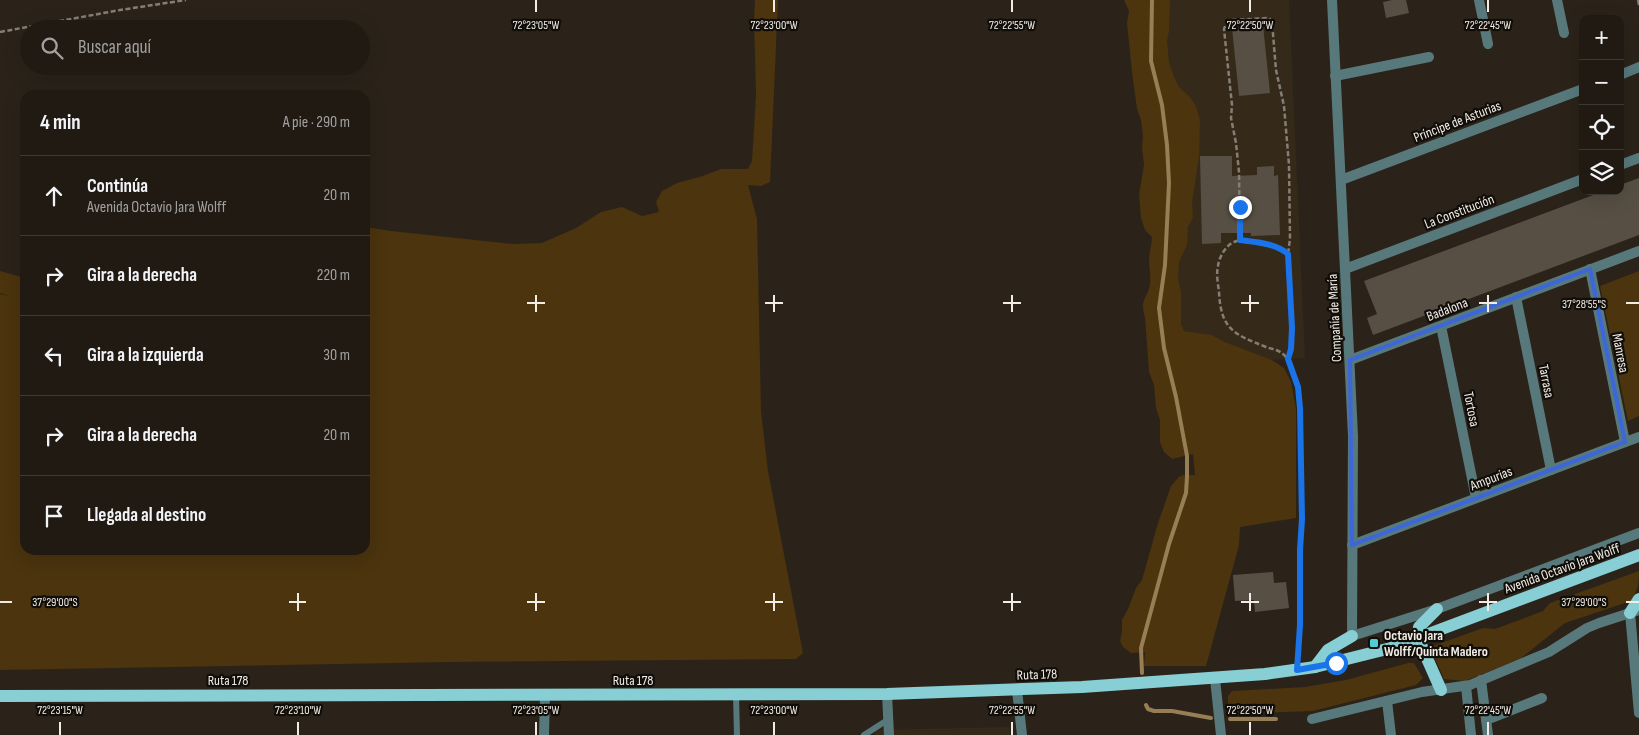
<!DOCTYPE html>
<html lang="es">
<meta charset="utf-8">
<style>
body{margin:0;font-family:"Sofia Sans Condensed",sans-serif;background:#28231c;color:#f1f3f6}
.controls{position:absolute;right:15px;top:15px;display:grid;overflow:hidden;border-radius:10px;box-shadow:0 5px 20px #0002}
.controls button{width:45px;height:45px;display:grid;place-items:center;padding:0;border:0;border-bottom:1px solid #3d3833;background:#201a13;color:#f1f3f6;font:25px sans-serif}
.stop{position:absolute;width:15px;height:15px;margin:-11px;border:4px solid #1a73e8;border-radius:50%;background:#fff}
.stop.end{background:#1a73e8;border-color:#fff;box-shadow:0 1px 5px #0008}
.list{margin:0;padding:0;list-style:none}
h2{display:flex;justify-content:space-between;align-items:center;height:65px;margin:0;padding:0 20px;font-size:21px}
h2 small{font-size:16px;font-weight:400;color:#a2a1a0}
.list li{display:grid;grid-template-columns:32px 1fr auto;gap:15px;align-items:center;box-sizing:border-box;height:80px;padding:0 20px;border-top:1px solid #3d3833}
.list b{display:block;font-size:19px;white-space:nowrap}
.list p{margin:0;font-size:16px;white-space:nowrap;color:#a2a1a0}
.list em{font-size:16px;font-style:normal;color:#a2a1a0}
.icon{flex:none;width:28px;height:28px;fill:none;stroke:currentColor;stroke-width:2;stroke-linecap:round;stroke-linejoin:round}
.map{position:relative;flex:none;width:1639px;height:735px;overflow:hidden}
.search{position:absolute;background:#201a13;box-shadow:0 5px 20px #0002;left:20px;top:20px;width:350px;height:55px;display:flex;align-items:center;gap:12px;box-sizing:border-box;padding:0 18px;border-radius:28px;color:#a2a1a0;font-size:19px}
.panel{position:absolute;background:#201a13;box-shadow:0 5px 20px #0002;left:20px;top:90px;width:350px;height:465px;border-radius:15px}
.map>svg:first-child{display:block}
</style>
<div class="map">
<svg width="1639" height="735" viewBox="0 0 1639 735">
<rect width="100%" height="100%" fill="#2b2319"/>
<g fill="#352a1a">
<path d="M1159 0H1289L1305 358 1272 360 1225 342 1212 335 1169 329Z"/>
<path d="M1009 727 1010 735H875V730Z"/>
</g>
<g fill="#4b340e">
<path d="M755 0H778L770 182 761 186 748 185 757 219 761 412 768 471 803 653 796 659 450 662 0 670V294L10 296 0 293V271L25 278V550H365V249L366 248H365V227L391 231 513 244 542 243 576 228 601 212 622 207 642 216 659 212 656 202 662 191 677 183 700 177 721 169H748L752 161 756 95 754 19Z"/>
<path d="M1124 0H1170L1169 31 1167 41 1169 62 1174 77 1179 87 1189 96 1196 106 1200 120 1199 157 1192 202 1193 217 1188 227 1187 245 1179 262 1178 279 1181 292V324L1184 331 1212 335 1225 342 1272 360 1284 368 1291 382 1296 409V518L1240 527 1239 545 1206 666H1144L1145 652 1131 653 1123 647 1120 641 1122 632V620L1128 609 1136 588 1142 580 1158 523 1171 486 1179 477 1183 475H1195L1193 454 1172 459 1164 452 1160 442V420L1156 408 1154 385 1149 372 1145 317C1139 298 1148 299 1150 284 1151 275 1149 268 1149 260 1149 252 1152 245 1152 237L1145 230 1141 218 1139 195 1144 165 1142 148 1143 136 1141 120 1137 109 1132 72 1127 23 1129 11Z"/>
<path d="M1639 271V416L1628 421 1600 286Z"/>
<path d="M1639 571C1639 583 1638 591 1631 601L1565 623 1520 659 1465 681 1444 679 1430 647 1483 628 1495 629 1543 611 1550 603Z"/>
<path d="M1408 663H1414L1423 678 1416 685 1313 711 1228 714V696L1232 691 1305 687 1346 680Z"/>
</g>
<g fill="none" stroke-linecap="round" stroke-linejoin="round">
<g stroke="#977e54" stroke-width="4">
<path d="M1142 673 1141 648 1169 544 1186 493 1187 477V456L1176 397 1164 348 1159 308 1165 265 1169 183 1167 145 1162 105 1151 61 1152 0"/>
<path d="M1146 705 1148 709 1154 711H1172L1211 718"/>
<path d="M1230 719H1276"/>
</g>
</g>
<g fill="#574f43">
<path d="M1392 0H1406L1409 13 1386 18 1383 2Z"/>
<path d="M1263 25 1270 93 1239 96 1232 28Z"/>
<path d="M1200 156H1232V176L1257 175V167L1274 166V176L1278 175 1280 235 1251 236V233H1221V243L1202 244Z"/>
<path d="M1639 178V235L1373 335 1367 318 1377 314 1364 281 1604 191H1620V185Z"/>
<path d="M1273 572 1274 583 1286 582 1289 608 1255 612 1254 600 1235 601 1233 575Z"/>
</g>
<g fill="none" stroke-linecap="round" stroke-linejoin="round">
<g stroke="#857e76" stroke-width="2.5" stroke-dasharray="5 2.5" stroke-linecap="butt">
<path d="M1638 0 1639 5"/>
<path d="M0 32 120 10 186 0"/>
<path d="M1240 240 1239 172 1236 143 1231 118 1232 105 1224 29 1227 22 1231 20 1269 18 1272 22 1276 70 1284 106 1289 165 1290 239 1288 254 1292 328 1291 349 1288 359"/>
<path d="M1288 254C1278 246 1247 236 1234 242 1226 245 1219 257 1218 266 1216 274 1218 284 1219 292 1221 330 1234 334 1266 347 1272 349 1279 350 1283 354 1289 359 1291 367 1294 374 1302 398 1300 423 1301 449 1301 472 1302 494 1302 517 1302 528 1300 540 1300 551 1299 586 1301 621 1298 657"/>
</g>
<g stroke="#58797c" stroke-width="6">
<path d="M736 695 737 735"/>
<path d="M864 735 889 719"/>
</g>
<g stroke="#58797c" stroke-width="10">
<path d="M1332 0 1353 436 1352 636"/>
<path d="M1479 0 1488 44"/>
<path d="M1557 0 1564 33"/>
<path d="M1620 75 1639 67"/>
<path d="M1335 76 1429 57"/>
<path d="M1620 165 1639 158"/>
<path d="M1341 180 1583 89"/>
<path d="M1345 269 1583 179"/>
<path d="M1590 269 1625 442"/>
<path d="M1516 297 1551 470"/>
<path d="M1441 326 1476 498"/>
<path d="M1350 360 1639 251"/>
<path d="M1352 545 1639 437"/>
<path d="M1630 613 1639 713"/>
<path d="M1215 679 1221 735"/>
<path d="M1481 680 1488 735"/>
<path d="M1466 686 1471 735"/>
<path d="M1017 690 1022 735"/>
<path d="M887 694 889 735"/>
<path d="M1387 701 1391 735"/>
<path d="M1312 719 1422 692 1470 685 1549 652 1587 628 1599 623 1636 611"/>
<path d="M1486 720 1542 698"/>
<path d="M544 735 545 695"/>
</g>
<path stroke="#58797c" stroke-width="10" d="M1352 636 1437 609 1639 533"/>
<g stroke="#87cfd4" stroke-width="12">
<path d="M1437 609 1419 627 1418 638 1441 690"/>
<path d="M1630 613 1639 599"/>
<path d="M1315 667 1328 650 1352 636"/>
<path d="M0 696 887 694 1082 687 1265 674 1315 667 1391 648 1639 555"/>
</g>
</g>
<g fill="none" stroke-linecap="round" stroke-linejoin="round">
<path stroke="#1a73e8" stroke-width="6" d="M1240 207V240C1256 242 1275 243 1288 254L1292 328 1291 349 1288 359 1298 387 1300 408 1302 519 1300 550V625L1297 670 1336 663"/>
</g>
<path fill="none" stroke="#3d66da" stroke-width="4" stroke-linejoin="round" d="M1590 269 1625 442 1352 545 1350 360Z"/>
<path fill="none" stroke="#f1ece5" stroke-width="2" d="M536 0V12M774 0V12M1012 0V12M1250 0V12M1488 0V12M536 295V312M774 295V312M1012 295V312M1250 295V312M1488 295V312M527 303H545M765 303H783M1003 303H1021M1241 303H1259M1479 303H1497M1626 303H1639M298 593V611M536 593V611M774 593V611M1012 593V611M1250 593V611M1488 593V611M0 602H12M289 602H306M527 602H545M765 602H783M1003 602H1021M1241 602H1259M1479 602H1497M1626 602H1639M60 722V735M298 722V735M536 722V735M774 722V735M1012 722V735M1250 722V735M1488 722V735"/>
<rect fill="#51ccd4" stroke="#110d09" stroke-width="2" x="1369" y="638" width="10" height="10" rx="2.5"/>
<g text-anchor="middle" stroke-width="4.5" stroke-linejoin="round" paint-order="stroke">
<g font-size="14" fill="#f1ece5" stroke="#110d09">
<text transform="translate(1457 121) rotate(-21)" y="5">Príncipe de Asturias</text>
<text transform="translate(1459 211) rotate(-21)" y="5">La Constitución</text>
<text transform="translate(1447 309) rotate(-21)" y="5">Badalona</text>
<text transform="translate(1334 318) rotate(-93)" y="5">Compañía de María</text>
<text transform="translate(1621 353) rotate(79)" y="5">Manresa</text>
<text transform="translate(1547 381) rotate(79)" y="5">Tarrasa</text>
<text transform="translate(1472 409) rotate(79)" y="5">Tortosa</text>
<text transform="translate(1491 478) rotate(-21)" y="5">Ampurias</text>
<text transform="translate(1562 568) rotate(-20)" y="5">Avenida Octavio Jara Wolff</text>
<text transform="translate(1037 674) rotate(-2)" y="5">Ruta 178</text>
<text x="228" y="685">Ruta 178</text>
<text x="633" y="685">Ruta 178</text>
</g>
<g font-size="14" font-weight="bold" fill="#f1ece5" stroke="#110d09" text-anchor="start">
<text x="1384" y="640">Octavio Jara<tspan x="1384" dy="16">Wolff/Quinta Madero</tspan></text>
</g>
</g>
<g font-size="12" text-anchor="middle" fill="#f1ece5" stroke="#110d09" stroke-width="4.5" stroke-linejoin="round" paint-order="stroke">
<text x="536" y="29">72°23'05"W</text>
<text x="774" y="29">72°23'00"W</text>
<text x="1012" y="29">72°22'55"W</text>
<text x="1250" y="29">72°22'50"W</text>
<text x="1488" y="29">72°22'45"W</text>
<text x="1584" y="308">37°28'55"S</text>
<text x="55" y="606">37°29'00"S</text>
<text x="1584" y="606">37°29'00"S</text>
<text x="60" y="714">72°23'15"W</text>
<text x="298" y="714">72°23'10"W</text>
<text x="536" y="714">72°23'05"W</text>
<text x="774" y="714">72°23'00"W</text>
<text x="1012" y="714">72°22'55"W</text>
<text x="1250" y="714">72°22'50"W</text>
<text x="1488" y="714">72°22'45"W</text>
</g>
</svg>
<div class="controls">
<button>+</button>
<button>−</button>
<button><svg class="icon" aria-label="locate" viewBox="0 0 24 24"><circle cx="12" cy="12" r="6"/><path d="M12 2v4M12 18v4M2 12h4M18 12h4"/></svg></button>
<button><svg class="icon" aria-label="layers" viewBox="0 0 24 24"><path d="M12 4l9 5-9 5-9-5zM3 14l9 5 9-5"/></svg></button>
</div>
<div class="stop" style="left:1336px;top:663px"></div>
<div class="stop end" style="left:1240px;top:207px"></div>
<div class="search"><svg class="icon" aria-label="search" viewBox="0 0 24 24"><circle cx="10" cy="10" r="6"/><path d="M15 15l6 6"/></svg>Buscar aquí</div>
<section class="panel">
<h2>4 min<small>A pie · 290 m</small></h2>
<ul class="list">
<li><svg class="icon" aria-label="ahead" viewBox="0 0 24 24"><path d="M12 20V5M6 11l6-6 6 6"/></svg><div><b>Continúa</b><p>Avenida Octavio Jara Wolff</p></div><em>20 m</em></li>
<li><svg class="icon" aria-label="right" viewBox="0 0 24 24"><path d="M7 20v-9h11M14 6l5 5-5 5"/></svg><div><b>Gira a la derecha</b></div><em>220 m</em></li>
<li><svg class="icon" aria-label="left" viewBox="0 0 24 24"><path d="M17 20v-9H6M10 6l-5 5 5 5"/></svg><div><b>Gira a la izquierda</b></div><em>30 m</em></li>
<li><svg class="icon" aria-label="right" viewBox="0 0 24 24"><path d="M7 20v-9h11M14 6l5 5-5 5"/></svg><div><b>Gira a la derecha</b></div><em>20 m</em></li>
<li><svg class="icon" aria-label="arrive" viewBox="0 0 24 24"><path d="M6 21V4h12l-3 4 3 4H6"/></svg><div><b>Llegada al destino</b></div></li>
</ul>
</section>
</div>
